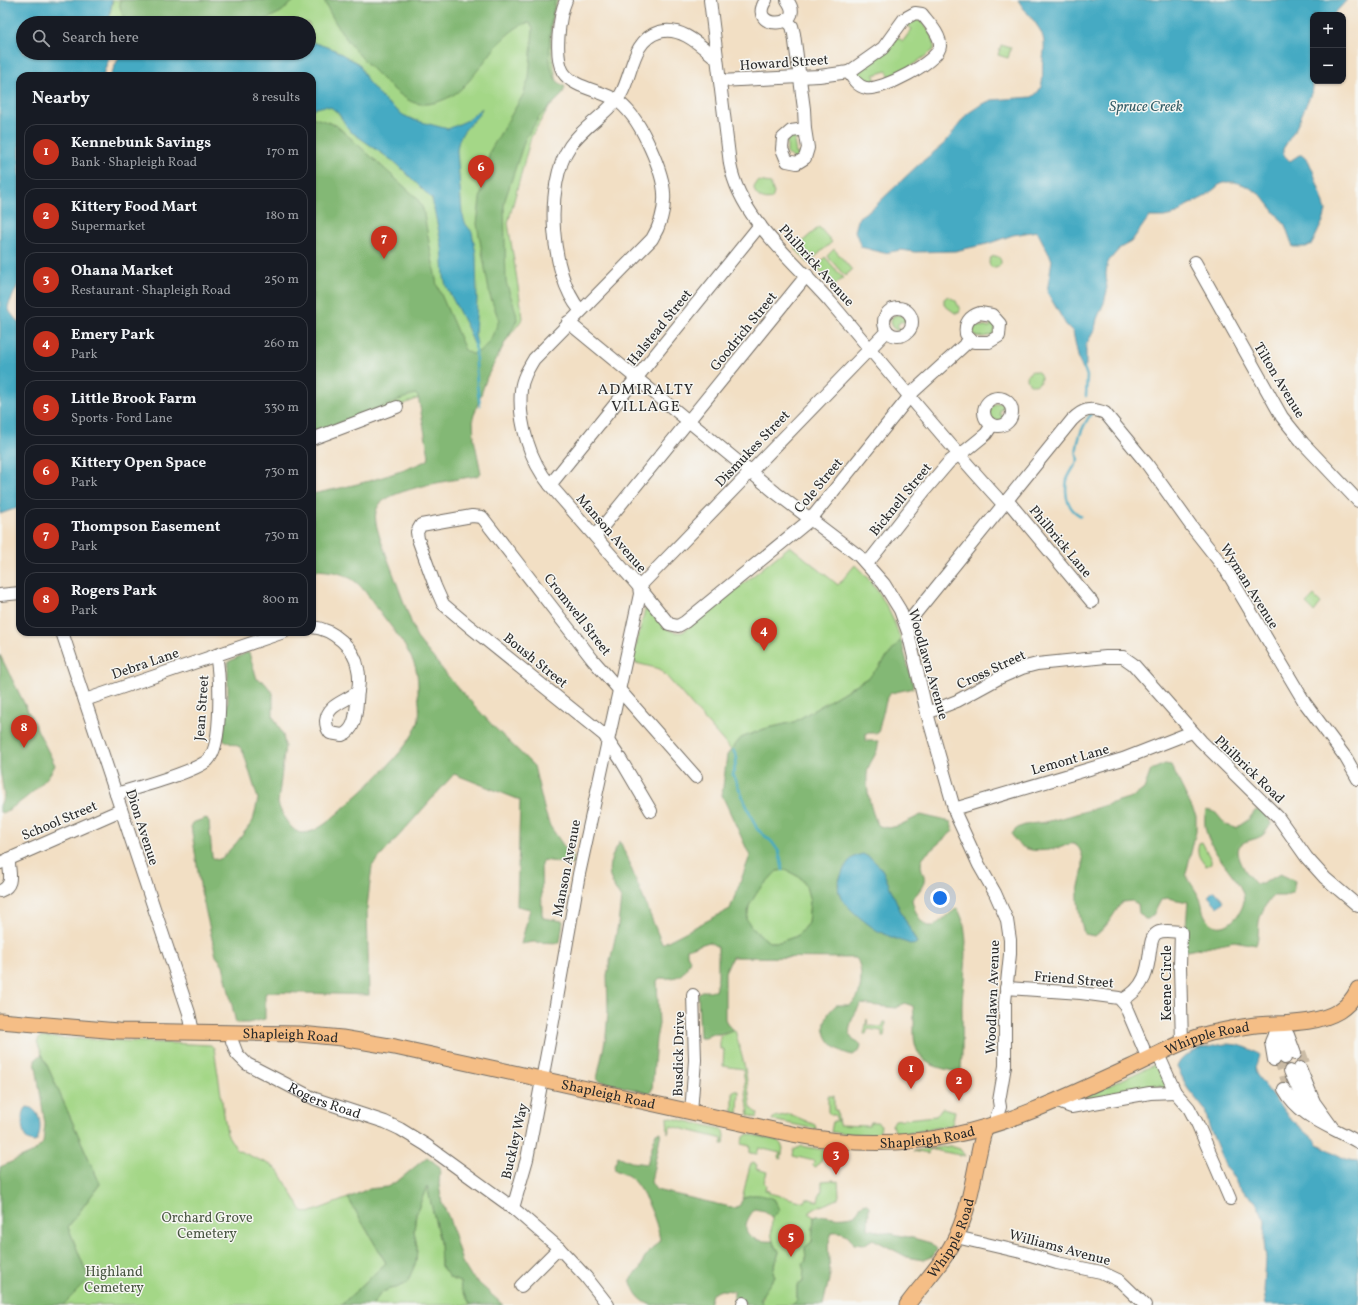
<!DOCTYPE html>
<meta charset="utf-8">
<style>
body{margin:0;font-family:Vollkorn,serif;background:#242831;color:#f1f3f6}
.controls{position:absolute;right:12px;top:12px;display:grid;overflow:hidden;border-radius:8px;box-shadow:0 1px 3px #0004}
.controls button{width:36px;height:36px;display:grid;place-items:center;padding:0;border:0;border-bottom:1px solid #363941;background:#171b24;color:#f1f3f6;font:20px sans-serif}
.you{position:absolute;left:940px;top:898px;width:14px;height:14px;margin:-10px;border:3px solid #fff;border-radius:50%;background:#1a73e8;box-shadow:0 0 0 6px #1a73e833}
.badge{display:grid;place-items:center;width:26px;height:26px;border-radius:50%;background:#c8321e;color:#fff;font-size:13px;font-weight:700}
.pin{position:absolute;translate:-50% -33px;filter:drop-shadow(0 1px 2px #0008)}
.pin::after{content:'';position:absolute;top:21px;width:14px;height:12px;background:inherit;clip-path:polygon(0 0,100% 0,50% 100%)}
.list{margin:0;padding:0;list-style:none}
h2{display:flex;justify-content:space-between;align-items:center;height:52px;margin:0;padding:0 16px;font-size:17px}
h2 small{font-size:13px;font-weight:400;color:#9ea1a6}
.list li{display:grid;grid-template-columns:26px 1fr auto;gap:12px;align-items:center;box-sizing:border-box;height:56px;margin:0 8px 8px;padding:0 8px;border:1px solid #363941;border-radius:12px}
.list b{display:block;font-size:15px;white-space:nowrap}
.list p{margin:0;font-size:13px;white-space:nowrap;color:#9ea1a6}
.list em{font-size:13px;font-style:normal;color:#9ea1a6}
.icon{flex:none;width:22px;height:22px;fill:none;stroke:currentColor;stroke-width:2;stroke-linecap:round;stroke-linejoin:round}
.map{position:relative;flex:none;width:1358px;height:1305px;overflow:hidden}
.search{position:absolute;background:#171b24;box-shadow:0 1px 3px #0004;left:16px;top:16px;width:300px;height:44px;display:flex;align-items:center;gap:10px;box-sizing:border-box;padding:0 14px;border-radius:22px;color:#9ea1a6;font-size:15px}
.panel{position:absolute;background:#171b24;box-shadow:0 1px 3px #0004;left:16px;top:72px;width:300px;height:564px;border-radius:12px}
.map>svg:first-child{display:block}
</style>
<div class="map">
<svg width="1358" height="1305" viewBox="0 0 1358 1305">
<rect width="100%" height="100%" fill="#f6f6f2"/>
<filter id="ink" filterUnits="userSpaceOnUse"><feTurbulence type="fractalNoise" baseFrequency=".025" numOctaves="2"/><feDisplacementMap in="SourceGraphic" scale="8" xChannelSelector="R" yChannelSelector="G"/><feConvolveMatrix kernelMatrix="1 2 1 2 8 2 1 2 1" color-interpolation-filters="sRGB"/></filter>
<filter id="wash" filterUnits="userSpaceOnUse"><feTurbulence type="fractalNoise" baseFrequency=".012" numOctaves="4" result="noise"/><feDisplacementMap in="SourceGraphic" scale="16" xChannelSelector="R" yChannelSelector="G"/><feGaussianBlur stdDeviation="0.9" result="paint"/><feColorMatrix in="noise" values="0 0 0 0 0 0 0 0 0 0 0 0 0 0 0 0 0 1.4 0 .05"/><feComposite in="paint" operator="in"/></filter>
<g filter="url(#wash)">
<rect width="100%" height="100%" fill="#f2dfc4"/>
<g fill="#a4d787" stroke="#688159">
<path d="M113 0H558C546 27 552 63 559 90L531 137 508 223 523 318 481 374 368 418 312 432V76L182 53H309V23H102L110 12Z"/>
<path d="M914 18C926 21 935 39 934 50L901 73 890 78 887 71 874 75 876 83 862 81 857 76 859 71 897 37 903 41 912 29 906 24Z"/>
<path d="M1001 45 1011 48 1008 58 998 55Z"/>
<path d="M796 135 802 139 794 140 796 154 803 153 795 159 787 154V139Z"/>
<path d="M758 181 770 183 774 193 772 199C764 202 754 196 754 187Z"/>
<path d="M819 227 832 242 808 263 795 248Z"/>
<path d="M834 249 852 270 845 276 827 256Z"/>
<circle cx="995" cy="262" r="6"/>
<path d="M825 257 843 278 834 286 816 266Z"/>
<path d="M948 296 956 301 960 310 959 313H955L944 305V299Z"/>
<path d="M899 314 906 318V325L902 321 897 325 901 330H896L892 327 890 322 893 316Z"/>
<path d="M977 319 976 326 990 327 991 320 996 326 993 335 983 337 975 336 971 329 972 323Z"/>
<circle cx="1034" cy="378" r="7"/>
<path d="M997 403H1002L1006 408H1000V415H1006L1000 421 994 420 989 414 991 407Z"/>
<path d="M790 546 838 585 855 565C878 586 891 611 901 640L879 667 869 677 794 722 764 729 741 738 731 750 660 669 632 662 645 609C659 617 664 635 683 632Z"/>
<path d="M1314 596 1321 603 1314 612 1306 604Z"/>
<path d="M1202 842 1211 860V864L1206 866C1199 858 1196 853 1199 843Z"/>
<path d="M786 870 801 878 806 886 810 901 808 923 797 936 780 942H769L752 928 747 920 749 906 758 890 777 871Z"/>
<path d="M867 1019 868 1026 882 1027 884 1022H886L884 1037H882V1031L868 1029 866 1034H864Z"/>
<path d="M735 1030 745 1068 751 1107 754 1111 758 1114 757 1118 749 1115 743 1069 723 1066 724 1049H720V1036Z"/>
<path d="M40 1037 211 1045 214 1048 227 1134 237 1150 271 1165 279 1171 302 1211 309 1213 348 1198 386 1263 341 1305H63L89 1279 68 1227 100 1184 42 1054 37 1042Z"/>
<path d="M1156 1064 1167 1083 1165 1088 1161 1089V1086L1078 1100Z"/>
<path d="M733 1091H739L738 1114 733 1112Z"/>
<path d="M828 1096H834V1110H837L839 1125 869 1126 871 1122H877L881 1125 880 1131 877 1134 867 1135 831 1132 833 1121H837L835 1115H831L828 1112Z"/>
<path d="M942 1108 955 1111 952 1125 904 1134C897 1133 894 1132 892 1125L895 1120 936 1116Z"/>
<path d="M790 1114 815 1125 816 1129 772 1120 774 1117Z"/>
<path d="M667 1117 722 1129 725 1135 724 1144H722L723 1139 671 1126 668 1133Z"/>
<path d="M748 1134 779 1141 783 1148 781 1159 779 1158 780 1153 759 1148 757 1154 750 1153V1146L741 1144 744 1137Z"/>
<path d="M801 1146 824 1150 825 1155 816 1167 813 1166 814 1161 793 1156 794 1150Z"/>
<path d="M950 1146 960 1149 965 1156 929 1149 928 1154 913 1151Z"/>
<path d="M753 1163 757 1165 756 1169 767 1172 764 1182 766 1185 765 1190 769 1191V1193L804 1202 806 1198 818 1201 820 1193 822 1191V1181L834 1180V1182L838 1181 839 1195 838 1199 818 1207 808 1213 814 1217 812 1242 805 1247 806 1261 803 1282 797 1285V1300L792 1305H763L761 1302 763 1293 775 1276 773 1272 779 1252C770 1242 771 1230 772 1218L780 1210 774 1199C764 1197 751 1192 742 1199L750 1165Z"/>
<path d="M427 1186 440 1242 441 1266 450 1278 460 1282 461 1289 471 1305H372L381 1293 389 1289 396 1288 407 1282 416 1262 417 1247 414 1231 416 1214Z"/>
</g>
<g fill="#83b874" stroke="#577250" fill-rule="evenodd">
<path d="M120 0H295L281 12 259 23H125L120 7Z"/>
<path d="M324 0H555C551 20 545 57 554 76 556 81 561 84 565 87L562 95 540 116 525 139 504 203 506 282 516 312 517 320 487 377 473 418 474 439 481 473 477 476C457 479 390 489 379 505 372 515 377 527 380 538L417 638 452 681 493 726 534 766 545 812 550 826 563 845 573 856 572 864 543 860 541 863 542 914 543 918 563 921 560 943 533 942 521 944 530 909 517 906 520 800 454 774 372 866 367 907 369 995 267 992 265 995V1019L248 1023H236L223 965 216 956 201 891 191 826 192 823 206 818 209 821 212 857 217 860 222 858 237 842 253 821 258 799 244 754 240 747 225 741 223 738 228 701V662L246 653H249L257 679 264 682 273 693V716L283 735 285 746 278 803C281 813 290 831 301 833 319 834 337 813 349 803 368 786 416 743 419 718 420 710 419 701 418 694 418 681 418 670 412 659 405 644 393 629 383 616 359 584 356 571 312 570V494C352 486 391 477 428 460L429 456 418 396 415 394 312 433V117L336 125 417 198 423 209 437 285 465 350 472 354C487 351 494 333 499 320L490 296 477 224 480 199 490 151 523 95 529 78 533 28 530 23C520 23 509 33 502 40 488 55 475 76 461 89 449 100 425 109 410 101 399 95 390 86 381 78 357 54 337 31 324 0Z"/>
<path d="M901 640 914 688 891 693 887 697 878 733H866V741H878C879 752 873 757 869 766 863 779 871 815 879 826L889 828 898 826 921 815 951 822 953 831 923 857C915 875 937 874 912 899 914 910 918 919 927 926H934L957 908C973 932 963 977 962 1005 962 1027 963 1048 961 1070L958 1072C929 1066 913 1062 914 1028 914 1020 914 1014 913 1006L904 1003 896 1008 861 1004C855 1013 844 1030 853 1040 856 1042 858 1042 861 1046L860 1050 853 1055C826 1050 814 1024 836 1005H850C852 1003 855 1001 857 998 862 989 863 966 856 958L732 957 725 972V1019L728 1025 733 1030 720 1034H709L706 1038H700L698 995 701 991H715L718 977V947L709 942 687 949V954L690 960C684 977 677 979 660 978L657 981 659 1024 656 1039 652 1090 649 1093 599 1081 597 1079 606 1036 608 1010 607 975 618 925 621 898C605 874 606 866 620 841L662 944 730 909 750 856 722 795 727 755 741 738 764 729 794 722 869 677 879 667ZM786 870 801 878 806 886 810 901 808 923 797 936 780 942H769L752 928 747 920 749 906 758 891 777 871ZM841 875 901 912 917 943 871 926 850 907 839 893 838 883Z"/>
<path d="M0 655 55 765C48 782 20 804 3 813L0 812V806L4 796 0 769Z"/>
<path d="M1165 764 1171 765 1196 816V831L1186 874C1190 884 1198 892 1201 901 1203 906 1202 911 1205 916 1218 937 1237 922 1243 905 1252 881 1195 850 1206 810L1215 812 1226 825 1236 828 1248 820 1256 810C1265 812 1268 816 1271 824 1269 827 1266 832 1263 835 1252 843 1232 838 1240 860 1244 870 1249 877 1256 884H1262L1280 874 1295 881 1293 892 1284 896H1272C1266 904 1261 912 1259 922 1258 930 1259 937 1256 945L1234 941 1187 951 1184 950 1188 902 1167 898 1161 900 1153 915 1148 919H1145L1139 913 1138 904 1132 901 1122 902C1112 916 1109 925 1095 936L1084 934C1081 921 1077 906 1078 892 1080 878 1087 863 1080 850 1078 846 1074 843 1070 844 1067 844 1063 847 1059 848 1042 852 1019 854 1012 834 1018 823 1034 824 1046 822 1076 815 1105 805 1135 796L1144 789 1151 770Z"/>
<path d="M42 1054 100 1184 68 1227 89 1279 63 1305H0V1167L34 1152 43 1143 45 1124 35 1060Z"/>
<path d="M661 1132 651 1182 656 1190 735 1208 740 1205C744 1190 763 1195 774 1199L780 1210 772 1218 765 1211 754 1209C751 1214 746 1221 746 1226 745 1240 764 1242 773 1241L774 1246 779 1252 773 1272 775 1276 760 1298 763 1305H745V1302H734V1291L721 1290 712 1294 709 1305H651C638 1300 634 1292 630 1279L640 1269 645 1257 660 1240C657 1220 646 1195 632 1179 629 1175 621 1173 615 1170L614 1165 618 1156 631 1162 647 1164 656 1133Z"/>
<path d="M427 1157 440 1167 439 1185 442 1203 449 1218 462 1262 470 1275 503 1305H471L461 1289 460 1282 450 1278 441 1266 440 1242 427 1186 416 1214 414 1231 417 1247 416 1262 407 1283 396 1288 389 1289 381 1293 372 1305H341L386 1263 348 1198 368 1189 387 1187 399 1180Z"/>
<path d="M866 1203 869 1206 868 1229 913 1238 931 1243 937 1249 933 1256 923 1260 907 1257 873 1239 863 1245 854 1244C849 1234 843 1231 832 1232L828 1245 830 1275 823 1305H792L797 1300V1285L803 1282 804 1268 803 1263 806 1261 805 1247 812 1242 814 1217C822 1214 825 1216 833 1217 840 1218 848 1217 855 1215L861 1205Z"/>
</g>
<g fill="#44aac3" stroke="#386a77">
<path d="M0 0H112L109 23H23V53H110L103 76H20V281L8 306 10 312 20 325V507L0 514Z"/>
<path d="M1018 0H1347L1333 15H1313V89L1296 128 1283 149V154L1290 161 1299 155H1303L1308 160 1313 171 1326 210 1324 219 1312 244 1306 247H1293L1285 225 1262 196 1247 186 1235 182H1226L1219 185 1206 196 1186 206 1177 214 1164 217H1149L1131 242 1120 248 1108 262 1106 273 1107 291 1104 303 1097 319 1095 329 1086 345V365L1083 369 1079 361 1073 332 1066 325 1047 292 1052 260 1037 231 1013 235 987 244 955 251 915 252 901 250 884 253 861 247 855 231 859 217 874 207 918 165 945 143 967 114 982 104 992 100 1032 97C1047 87 1041 75 1043 60 1044 49 1046 41 1040 30 1034 19 1024 11 1018 0Z"/>
<path d="M309 41 333 49 359 64 368 82 384 100 403 115 414 120 448 129 468 120 482 108C475 125 459 127 457 151L462 213 465 223 472 232 476 254 477 300 475 335 477 344H474L468 329 446 286 444 277 442 247 432 199 397 164 350 131 338 113 332 108 325 106 312 109V76H110L121 53H220L230 57 246 53H309Z"/>
<path d="M863 854 872 859 882 869 901 912 917 943 913 945C902 941 889 937 878 931 868 925 841 904 839 892 837 885 840 878 843 871 847 862 852 856 863 854Z"/>
<path d="M1214 890 1224 901 1218 907 1208 896Z"/>
<path d="M1225 1044C1238 1044 1249 1047 1260 1055L1255 1068 1256 1074 1288 1116 1315 1140 1317 1144C1332 1149 1341 1161 1358 1161V1305H1266L1264 1292 1266 1258 1264 1241 1265 1221 1256 1202 1239 1187 1230 1172 1226 1168 1209 1126 1205 1110 1188 1089 1177 1067C1183 1050 1209 1047 1225 1044Z"/>
<path d="M27 1107C42 1109 42 1130 37 1141L34 1142 27 1140C21 1131 21 1119 25 1109Z"/>
</g>
<g fill="none" stroke-linecap="round" stroke-linejoin="round">
<g stroke="#44aac3" stroke-width="2.5">
<path d="M475 341 477 385 480 406"/>
<path d="M1083 365 1087 376 1086 396"/>
<path d="M1081 516C1068 510 1064 495 1067 480 1069 474 1075 466 1078 460 1073 447 1083 425 1091 414"/>
<path d="M733 750 737 758 733 775 757 829 772 842 779 852 783 870"/>
</g>
</g>
</g>
<g filter="url(#ink)">
<g fill="none" stroke-linecap="round" stroke-linejoin="round">
<g stroke="#cabba5" stroke-width="12" stroke-dasharray="12 6" stroke-linecap="butt">
<path d="M1300 1052 1305 1066"/>
<path d="M1279 1058 1289 1087"/>
</g>
<defs>
<g id="minor">
<path d="M710 0 730 164C740 220 796 262 832 304 889 371 943 439 1003 504"/>
<path d="M766 0C745 31 809 29 787 0"/>
<path d="M915 13 922 14C928 22 941 35 940 46 939 61 882 91 866 88 857 86 853 79 849 72L883 48 904 19Z"/>
<path d="M786 20 792 26 794 34 804 109 805 129"/>
<path d="M720 81 819 76 849 72"/>
<path d="M805 129 808 148 805 158 797 163 787 161 782 149 783 138 791 131Z"/>
<path d="M1195 262 1282 417 1303 443 1358 501"/>
<circle cx="898" cy="322" r="14"/>
<path d="M580 310C550 275 544 184 570 146 584 125 608 114 621 94 633 73 632 40 659 32 681 25 702 47 717 59"/>
<path d="M980 313 992 315 1000 324 999 336 989 342H974L966 334C964 323 970 316 980 313Z"/>
<path d="M568 322 776 493 859 556 884 584 900 610 908 632 927 713 956 815 979 865 995 893 1007 920 1010 940V954L1005 1002V1066L999 1101 1000 1107 994 1124"/>
<path d="M887 331 639 587 669 624 678 626 685 622 811 519 914 391 970 340"/>
<circle cx="998" cy="412" r="14"/>
<path d="M312 439 397 407"/>
<path d="M959 456 986 434 992 425"/>
<path d="M550 485 760 225"/>
<path d="M1007 500 1092 602"/>
<path d="M595 536 807 275"/>
<path d="M867 564 925 490 949 462 958 455"/>
<path d="M0 595 20 593"/>
<path d="M906 625 1072 420C1083 409 1091 407 1105 413L1147 464 1192 527 1226 570 1305 703 1346 758 1358 779"/>
<path d="M312 627C333 629 355 648 358 669 360 676 359 684 358 691"/>
<path d="M62 632 189 1013 193 1032"/>
<path d="M358 691C356 705 358 730 342 735L330 733C327 729 326 726 326 721 328 703 347 702 358 691Z"/>
<path d="M85 700 284 632"/>
<path d="M927 713 957 701 999 678 1022 668 1037 664 1106 657H1123L1133 664 1201 741 1278 817 1307 858 1325 878 1358 906"/>
<path d="M116 794C136 788 195 772 208 760 223 745 220 675 216 655"/>
<path d="M954 809 1123 759 1192 732"/>
<path d="M651 811 621 760 604 735 469 626 443 604 435 586 418 539 417 532 421 525 472 516 482 517 593 660 696 777"/>
<path d="M0 863 121 810"/>
<path d="M0 891C16 885 8 871 9 859"/>
<path d="M1006 988 1081 993 1119 998 1125 1005 1148 1059"/>
<path d="M1122 1000C1160 981 1143 941 1157 933 1164 929 1174 932 1181 932L1180 966 1182 1043"/>
<path id="s1" d="M232 1032V1041L237 1054 247 1064 315 1099 385 1122 400 1129 426 1145 513 1208 559 1248 586 1277 608 1305"/>
<path d="M1274 1035 1278 1040 1285 1058"/>
<path d="M1158 1054 1175 1092 1189 1108 1198 1125 1230 1199"/>
<path d="M1274 1060 1271 1042 1279 1023 1288 1035 1295 1054"/>
<path d="M1300 1068 1314 1102 1332 1127"/>
<path d="M1290 1071 1308 1111"/>
<path d="M1284 1089C1300 1118 1331 1126 1358 1142"/>
<path d="M1055 1101 1071 1107 1150 1093 1175 1092"/>
<path d="M691 1113 695 1060 693 995"/>
<path d="M513 1208 527 1159 552 1027 579 874 640 594 639 587 550 485C530 461 518 422 521 390 522 379 528 369 534 359L652 239C673 204 664 176 647 141 640 126 631 110 616 100 601 90 573 88 563 72 554 56 559 16 566 0"/>
<path d="M956 1237 1021 1252 1057 1263 1101 1272 1120 1281 1145 1305"/>
<path d="M521 1286 559 1248"/>
<path d="M743 1305V1303"/>
</g>
<g id="major">
<path id="s2" d="M0 1021 118 1031 300 1034 342 1038 395 1047 792 1134C847 1145 899 1146 954 1135 1016 1122 1074 1093 1131 1067 1157 1055 1183 1040 1211 1033 1226 1030 1241 1027 1256 1025 1282 1023 1316 1025 1339 1011 1347 1006 1354 998 1358 989"/>
<path id="s3" d="M907 1305C922 1284 941 1266 953 1243 972 1208 974 1165 985 1128"/>
</g>
</defs>
<use href="#minor" stroke="#716a61" stroke-width="14"/>
<use href="#major" stroke="#716a61" stroke-width="17"/>
<use href="#minor" stroke="#fff" stroke-width="12"/>
<use href="#major" stroke="#f5be86" stroke-width="15"/>
</g>
</g>
<g text-anchor="middle" stroke-width="3" stroke-linejoin="round" paint-order="stroke">
<g font-size="14" fill="#2b2b2b" stroke="#f6f6f2">
<text transform="translate(784 62) rotate(-4)" y="5">Howard Street</text>
<text transform="translate(817 265) rotate(48)" y="5">Philbrick Avenue</text>
<text transform="translate(659 327) rotate(-51)" y="5">Halstead Street</text>
<text transform="translate(743 331) rotate(-51)" y="5">Goodrich Street</text>
<text transform="translate(1280 380) rotate(59)" y="5">Tilton Avenue</text>
<text transform="translate(752 448) rotate(-46)" y="5">Dismukes Street</text>
<text transform="translate(818 485) rotate(-50)" y="5">Cole Street</text>
<text transform="translate(900 499) rotate(-51)" y="5">Bicknell Street</text>
<text transform="translate(612 533) rotate(49)" y="5">Manson Avenue</text>
<text transform="translate(1061 541) rotate(50)" y="5">Philbrick Lane</text>
<text transform="translate(1250 586) rotate(58)" y="5">Wyman Avenue</text>
<text transform="translate(578 614) rotate(52)" y="5">Cromwell Street</text>
<text transform="translate(536 660) rotate(39)" y="5">Boush Street</text>
<text transform="translate(145 663) rotate(-19)" y="5">Debra Lane</text>
<text transform="translate(929 664) rotate(74)" y="5">Woodlawn Avenue</text>
<text transform="translate(991 669) rotate(-25)" y="5">Cross Street</text>
<text transform="translate(201 708) rotate(-86)" y="5">Jean Street</text>
<text transform="translate(1070 759) rotate(-16)" y="5">Lemont Lane</text>
<text transform="translate(1250 769) rotate(44)" y="5">Philbrick Road</text>
<text transform="translate(59 820) rotate(-23)" y="5">School Street</text>
<text transform="translate(143 827) rotate(72)" y="5">Dion Avenue</text>
<text transform="translate(566 868) rotate(-79)" y="5">Manson Avenue</text>
<text transform="translate(1074 979) rotate(5)" y="5">Friend Street</text>
<text transform="translate(1166 983) rotate(-90)" y="5">Keene Circle</text>
<text transform="translate(992 997) rotate(-88)" y="5">Woodlawn Avenue</text>
<text dy="5" stroke="none"><textPath href="#s2" startOffset="291">Shapleigh Road</textPath></text>
<text dy="5" stroke="none"><textPath href="#s2" startOffset="1238">Whipple Road</textPath></text>
<text transform="translate(678 1054) rotate(-89)" y="5">Busdick Drive</text>
<text dy="5" stroke="none"><textPath href="#s2" startOffset="615">Shapleigh Road</textPath></text>
<text dy="5" stroke="none"><textPath href="#s1" startOffset="123">Rogers Road</textPath></text>
<text dy="5" stroke="none"><textPath href="#s2" startOffset="939">Shapleigh Road</textPath></text>
<text transform="translate(514 1141) rotate(-77)" y="5">Buckley Way</text>
<text dy="5" stroke="none"><textPath href="#s3" startOffset="81">Whipple Road</textPath></text>
<text transform="translate(1060 1247) rotate(15)" y="5">Williams Avenue</text>
</g>
<g font-size="14" fill="#495642" stroke="#f6f6f2">
<text x="207" y="1222">Orchard Grove<tspan x="207" dy="16">Cemetery</tspan></text>
<text x="114" y="1276">Highland<tspan x="114" dy="16">Cemetery</tspan></text>
</g>
<g font-size="15" font-style="italic" fill="#355e68" stroke="#f6f6f2">
<text x="1146" y="111">Spruce Creek</text>
</g>
<g font-size="15" letter-spacing="1" fill="#2b2b2b" stroke="#f6f6f2">
<text x="646" y="394">ADMIRALTY<tspan x="646" dy="17">VILLAGE</tspan></text>
</g>
</g>
</svg>
<div class="controls">
<button>+</button>
<button>−</button>
</div>
<div class="you"></div>
<div class="pin badge" style="left:911px;top:1089px">1</div>
<div class="pin badge" style="left:959px;top:1101px">2</div>
<div class="pin badge" style="left:836px;top:1175px">3</div>
<div class="pin badge" style="left:764px;top:651px">4</div>
<div class="pin badge" style="left:791px;top:1257px">5</div>
<div class="pin badge" style="left:481px;top:188px">6</div>
<div class="pin badge" style="left:384px;top:259px">7</div>
<div class="pin badge" style="left:24px;top:748px">8</div>
<div class="search"><svg class="icon" aria-label="search" viewBox="0 0 24 24"><circle cx="10" cy="10" r="6"/><path d="M15 15l6 6"/></svg>Search here</div>
<section class="panel">
<h2>Nearby<small>8 results</small></h2>
<ul class="list">
<li><span class="badge">1</span><div><b>Kennebunk Savings</b><p>Bank · Shapleigh Road</p></div><em>170 m</em></li>
<li><span class="badge">2</span><div><b>Kittery Food Mart</b><p>Supermarket</p></div><em>180 m</em></li>
<li><span class="badge">3</span><div><b>Ohana Market</b><p>Restaurant · Shapleigh Road</p></div><em>250 m</em></li>
<li><span class="badge">4</span><div><b>Emery Park</b><p>Park</p></div><em>260 m</em></li>
<li><span class="badge">5</span><div><b>Little Brook Farm</b><p>Sports · Ford Lane</p></div><em>330 m</em></li>
<li><span class="badge">6</span><div><b>Kittery Open Space</b><p>Park</p></div><em>730 m</em></li>
<li><span class="badge">7</span><div><b>Thompson Easement</b><p>Park</p></div><em>730 m</em></li>
<li><span class="badge">8</span><div><b>Rogers Park</b><p>Park</p></div><em>800 m</em></li>
</ul>
</section>
</div>
